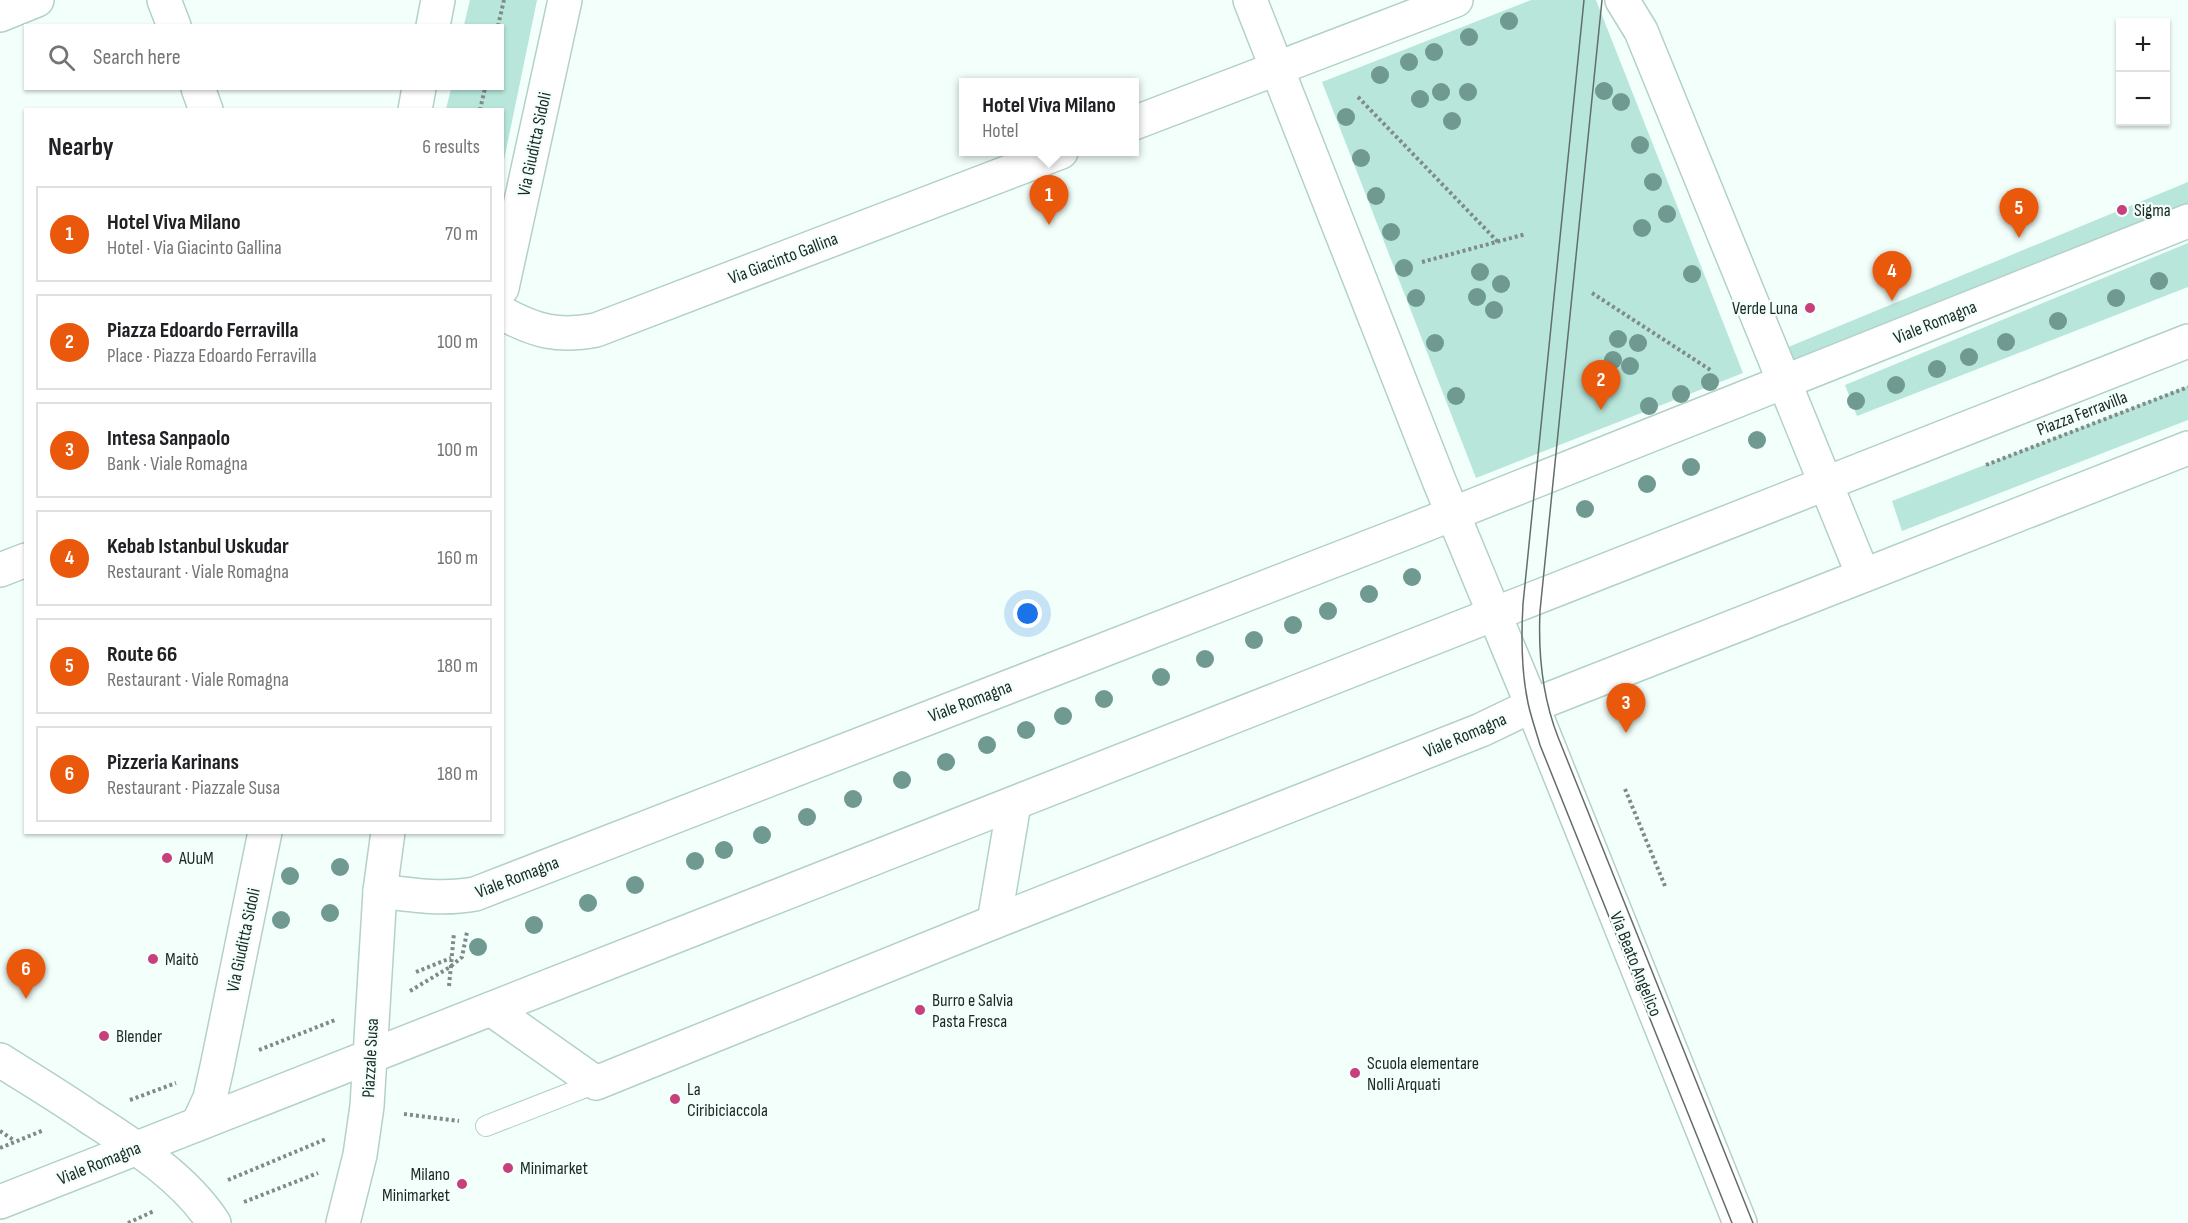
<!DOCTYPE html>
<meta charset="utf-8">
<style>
body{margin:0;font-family:"Sofia Sans Condensed",sans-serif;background:#f6f6f6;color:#202124}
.controls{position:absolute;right:18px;top:18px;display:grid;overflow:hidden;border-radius:0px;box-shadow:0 2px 4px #0004}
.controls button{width:54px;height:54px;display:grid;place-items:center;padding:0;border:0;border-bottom:2px solid #e0e0e0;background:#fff;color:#202124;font:30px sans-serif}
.you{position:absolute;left:1028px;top:614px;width:21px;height:21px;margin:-15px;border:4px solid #fff;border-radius:50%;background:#1a73e8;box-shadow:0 0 0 9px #1a73e833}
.badge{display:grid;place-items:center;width:39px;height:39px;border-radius:50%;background:#ea580c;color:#fff;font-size:20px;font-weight:700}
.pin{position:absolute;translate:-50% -50px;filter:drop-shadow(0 2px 3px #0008)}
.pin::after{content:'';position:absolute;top:32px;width:21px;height:18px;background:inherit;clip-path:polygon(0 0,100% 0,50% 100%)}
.popup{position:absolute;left:959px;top:78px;width:180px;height:78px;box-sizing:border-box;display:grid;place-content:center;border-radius:0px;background:#fff;filter:drop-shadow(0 2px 4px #0005);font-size:20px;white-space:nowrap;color:#757577}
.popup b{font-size:22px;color:#202124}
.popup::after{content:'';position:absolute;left:50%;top:100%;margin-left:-12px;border:12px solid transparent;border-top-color:#fff}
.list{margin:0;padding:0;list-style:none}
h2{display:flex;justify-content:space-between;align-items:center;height:78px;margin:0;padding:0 24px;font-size:26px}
h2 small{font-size:20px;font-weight:400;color:#757577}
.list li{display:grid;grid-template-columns:39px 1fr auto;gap:18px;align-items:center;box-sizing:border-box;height:96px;margin:0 12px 12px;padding:0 12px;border:2px solid #e0e0e0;border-radius:0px}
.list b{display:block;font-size:22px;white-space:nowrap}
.list p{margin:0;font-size:20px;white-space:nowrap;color:#757577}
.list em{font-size:20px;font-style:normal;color:#757577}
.icon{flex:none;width:33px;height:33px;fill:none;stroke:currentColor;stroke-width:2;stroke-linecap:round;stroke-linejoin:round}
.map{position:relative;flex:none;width:2188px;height:1223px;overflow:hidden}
.search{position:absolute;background:#fff;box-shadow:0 2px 4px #0004;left:24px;top:24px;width:480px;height:66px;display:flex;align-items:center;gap:15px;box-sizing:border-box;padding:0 21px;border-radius:0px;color:#757577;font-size:22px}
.panel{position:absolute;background:#fff;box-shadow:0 2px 4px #0004;left:24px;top:108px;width:480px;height:726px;border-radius:0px}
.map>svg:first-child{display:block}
</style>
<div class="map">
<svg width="2188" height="1223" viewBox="0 0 2188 1223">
<rect width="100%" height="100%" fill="#f2fffb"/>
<g fill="#b8e6da">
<path d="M470 0H537L503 165 502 110 446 109 451 89 502 88V26L464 25Z"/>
<path d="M1531 0H1596L1743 373 1476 478 1322 82Z"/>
<path d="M2188 182V228L1785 385 1774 353Z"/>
<path d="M2188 243V287L1857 416 1845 385Z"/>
<path d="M2188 386V420L1902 531 1892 501Z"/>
</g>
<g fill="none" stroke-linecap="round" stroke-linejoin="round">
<defs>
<path id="lane" d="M486 1126 596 1083"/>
<g id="street">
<path d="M164 0 174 26"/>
<path d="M1250 0 1440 483 1525 688 1740 1223"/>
<path d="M1622 0 1641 31 1863 575"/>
<path d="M0 15 37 0"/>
<path d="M198 88 206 110"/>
<path d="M1134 123 1456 0"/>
<path d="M502 313C536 332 559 337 596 330L1061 152"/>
<path d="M380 891C411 895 443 900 475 894L1402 534 2188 221"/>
<path d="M994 922 1014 804"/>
<path d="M491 1009 596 1083 994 922 1481 730 1529 707 2188 448"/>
</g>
<g id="secondary">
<path d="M433 26 438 0"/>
<path d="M415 110 419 88"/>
<path d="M502 288 565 0"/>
<path d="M0 570 26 560"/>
<path d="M0 1060C30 1079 60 1097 89 1117 134 1146 184 1177 214 1223"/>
<path d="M198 1124 210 1098 217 1067 265 832"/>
<path d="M0 1202 2188 341"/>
<path d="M343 1223 360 1155 367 1106 380 891 388 832"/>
</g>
</defs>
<use href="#lane" stroke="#b3d1c8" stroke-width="22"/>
<use href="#street" stroke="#b3d1c8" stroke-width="36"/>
<use href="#secondary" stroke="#b3d1c8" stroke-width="36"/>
<g stroke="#7f8b87" stroke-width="4" stroke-dasharray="3 3" stroke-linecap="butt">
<path d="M498 26 504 0"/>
<path d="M1358 97 1498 242"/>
<path d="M480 110 485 88"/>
<path d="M1422 262 1526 234"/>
<path d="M1592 293 1712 371"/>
<path d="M1986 465 2188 387"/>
<path d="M1625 789 1665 886"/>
<path d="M416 972 451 958"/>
<path d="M449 986 454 933"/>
<path d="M410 991 450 967 462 957 467 932"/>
<path d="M259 1050 335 1020"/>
<path d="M130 1100 176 1083"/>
<path d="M404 1114 459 1121"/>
<path d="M0 1131 15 1141"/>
<path d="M0 1148 44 1130"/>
<path d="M228 1180 326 1139"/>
<path d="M244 1202 318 1173"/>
<path d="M128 1223 154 1211"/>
</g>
<use href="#lane" stroke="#fff" stroke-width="20"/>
<use href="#street" stroke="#fff" stroke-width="33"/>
<use href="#secondary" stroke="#fff" stroke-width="33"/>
<g stroke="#626e6a" stroke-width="1.5">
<path d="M1584 0 1523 604C1521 638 1521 670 1528 703 1531 717 1536 731 1540 745L1732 1223"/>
<path d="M1602 0 1540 611C1538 655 1542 696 1558 737L1753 1223"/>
</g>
</g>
<g fill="#709991">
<circle cx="1509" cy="21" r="9"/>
<circle cx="1469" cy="37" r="9"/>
<circle cx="1434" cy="52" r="9"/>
<circle cx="1409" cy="62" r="9"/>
<circle cx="1380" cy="75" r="9"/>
<circle cx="1604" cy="91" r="9"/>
<circle cx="1441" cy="92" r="9"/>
<circle cx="1468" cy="92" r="9"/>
<circle cx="1420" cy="99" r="9"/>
<circle cx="1621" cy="102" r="9"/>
<circle cx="1346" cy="117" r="9"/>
<circle cx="1452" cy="121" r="9"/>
<circle cx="1640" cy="145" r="9"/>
<circle cx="1361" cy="158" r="9"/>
<circle cx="1653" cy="182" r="9"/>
<circle cx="1376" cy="196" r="9"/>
<circle cx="1667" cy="214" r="9"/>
<circle cx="1642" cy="228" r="9"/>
<circle cx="1391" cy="232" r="9"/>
<circle cx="1404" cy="268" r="9"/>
<circle cx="1480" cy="272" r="9"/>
<circle cx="1692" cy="274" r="9"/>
<circle cx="2159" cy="281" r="9"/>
<circle cx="1501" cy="284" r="9"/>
<circle cx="1477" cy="297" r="9"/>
<circle cx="1416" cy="298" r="9"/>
<circle cx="2116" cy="298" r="9"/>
<circle cx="1494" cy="310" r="9"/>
<circle cx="2058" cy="321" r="9"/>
<circle cx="1618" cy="339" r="9"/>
<circle cx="2006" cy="342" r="9"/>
<circle cx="1435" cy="343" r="9"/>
<circle cx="1638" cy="343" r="9"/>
<circle cx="1969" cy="357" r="9"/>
<circle cx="1613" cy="360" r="9"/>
<circle cx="1630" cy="366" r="9"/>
<circle cx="1937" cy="369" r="9"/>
<circle cx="1710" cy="382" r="9"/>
<circle cx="1896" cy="385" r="9"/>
<circle cx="1681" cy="394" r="9"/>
<circle cx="1456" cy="396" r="9"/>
<circle cx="1856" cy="401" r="9"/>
<circle cx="1649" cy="406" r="9"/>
<circle cx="1757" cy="440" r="9"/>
<circle cx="1691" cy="467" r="9"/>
<circle cx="1647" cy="484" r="9"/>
<circle cx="1585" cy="509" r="9"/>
<circle cx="1412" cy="577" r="9"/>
<circle cx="1369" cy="594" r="9"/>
<circle cx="1328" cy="611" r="9"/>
<circle cx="1293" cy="625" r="9"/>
<circle cx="1254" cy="640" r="9"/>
<circle cx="1205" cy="659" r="9"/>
<circle cx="1161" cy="677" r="9"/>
<circle cx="1104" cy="699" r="9"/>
<circle cx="1063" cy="716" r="9"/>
<circle cx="1026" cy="730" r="9"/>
<circle cx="987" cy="745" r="9"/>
<circle cx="946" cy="762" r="9"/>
<circle cx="902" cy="780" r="9"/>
<circle cx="853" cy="799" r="9"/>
<circle cx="807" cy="817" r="9"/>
<circle cx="762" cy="835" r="9"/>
<circle cx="724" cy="850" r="9"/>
<circle cx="695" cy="861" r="9"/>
<circle cx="340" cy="867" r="9"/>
<circle cx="290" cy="876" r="9"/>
<circle cx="635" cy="885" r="9"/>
<circle cx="588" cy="903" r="9"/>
<circle cx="330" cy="913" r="9"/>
<circle cx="281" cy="920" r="9"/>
<circle cx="534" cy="925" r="9"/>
<circle cx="478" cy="947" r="9"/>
</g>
<g fill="#c73f7b" stroke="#f2fffb" stroke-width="2">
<circle cx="2122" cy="210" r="6"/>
<circle cx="1810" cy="308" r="6"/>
<circle cx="167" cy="858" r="6"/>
<circle cx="153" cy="959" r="6"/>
<circle cx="920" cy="1010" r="6"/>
<circle cx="104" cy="1036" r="6"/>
<circle cx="1355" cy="1073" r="6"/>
<circle cx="675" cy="1099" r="6"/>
<circle cx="508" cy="1168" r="6"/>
<circle cx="462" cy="1184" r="6"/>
</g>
<g text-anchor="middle" stroke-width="4.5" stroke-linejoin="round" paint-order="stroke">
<g font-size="18" fill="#1d2925" stroke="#f2fffb">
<text transform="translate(534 144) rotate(-78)" y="6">Via Giuditta Sidoli</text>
<text transform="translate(783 258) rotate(-21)" y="6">Via Giacinto Gallina</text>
<text transform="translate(1935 322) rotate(-22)" y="6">Viale Romagna</text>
<text transform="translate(2082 413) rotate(-21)" y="6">Piazza Ferravilla</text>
<text transform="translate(970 701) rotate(-21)" y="6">Viale Romagna</text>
<text transform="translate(1465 735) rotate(-23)" y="6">Viale Romagna</text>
<text transform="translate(517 877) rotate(-21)" y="6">Viale Romagna</text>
<text transform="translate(243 940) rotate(-78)" y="6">Via Giuditta Sidoli</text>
<text transform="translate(1636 964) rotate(68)" y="6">Via Beato Angelico</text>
<text transform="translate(370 1058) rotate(-87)" y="6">Piazzale Susa</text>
<text transform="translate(99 1163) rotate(-22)" y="6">Viale Romagna</text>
</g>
<g font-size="18" fill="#1d2925" stroke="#f2fffb" text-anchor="start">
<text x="2134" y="216">Sigma</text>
<text x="1798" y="314" text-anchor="end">Verde Luna</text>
<text x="179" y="864">AUuM</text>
<text x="165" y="965">Maitò</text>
<text x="932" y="1006">Burro e Salvia<tspan x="932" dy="21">Pasta Fresca</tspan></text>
<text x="116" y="1042">Blender</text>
<text x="1367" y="1069">Scuola elementare<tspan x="1367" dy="21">Nolli Arquati</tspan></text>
<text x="687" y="1095">La<tspan x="687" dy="21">Ciribiciaccola</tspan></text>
<text x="520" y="1174">Minimarket</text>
<text x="450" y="1180" text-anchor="end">Milano<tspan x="450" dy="21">Minimarket</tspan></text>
</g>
</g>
</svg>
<div class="controls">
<button>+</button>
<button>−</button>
</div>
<div class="you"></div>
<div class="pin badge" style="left:1049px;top:225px">1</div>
<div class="popup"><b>Hotel Viva Milano</b>Hotel</div>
<div class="pin badge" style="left:1601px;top:410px">2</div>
<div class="pin badge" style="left:1626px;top:733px">3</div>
<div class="pin badge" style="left:1892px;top:301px">4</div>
<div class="pin badge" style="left:2019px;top:238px">5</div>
<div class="pin badge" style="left:26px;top:999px">6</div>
<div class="search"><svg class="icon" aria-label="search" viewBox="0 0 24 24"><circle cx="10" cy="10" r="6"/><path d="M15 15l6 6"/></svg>Search here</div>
<section class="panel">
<h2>Nearby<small>6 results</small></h2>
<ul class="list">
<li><span class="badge">1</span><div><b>Hotel Viva Milano</b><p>Hotel · Via Giacinto Gallina</p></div><em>70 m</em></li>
<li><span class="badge">2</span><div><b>Piazza Edoardo Ferravilla</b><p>Place · Piazza Edoardo Ferravilla</p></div><em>100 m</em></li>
<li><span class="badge">3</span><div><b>Intesa Sanpaolo</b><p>Bank · Viale Romagna</p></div><em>100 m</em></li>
<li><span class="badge">4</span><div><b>Kebab Istanbul Uskudar</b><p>Restaurant · Viale Romagna</p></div><em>160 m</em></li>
<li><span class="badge">5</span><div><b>Route 66</b><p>Restaurant · Viale Romagna</p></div><em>180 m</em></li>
<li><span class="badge">6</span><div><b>Pizzeria Karinans</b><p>Restaurant · Piazzale Susa</p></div><em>180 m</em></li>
</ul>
</section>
</div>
